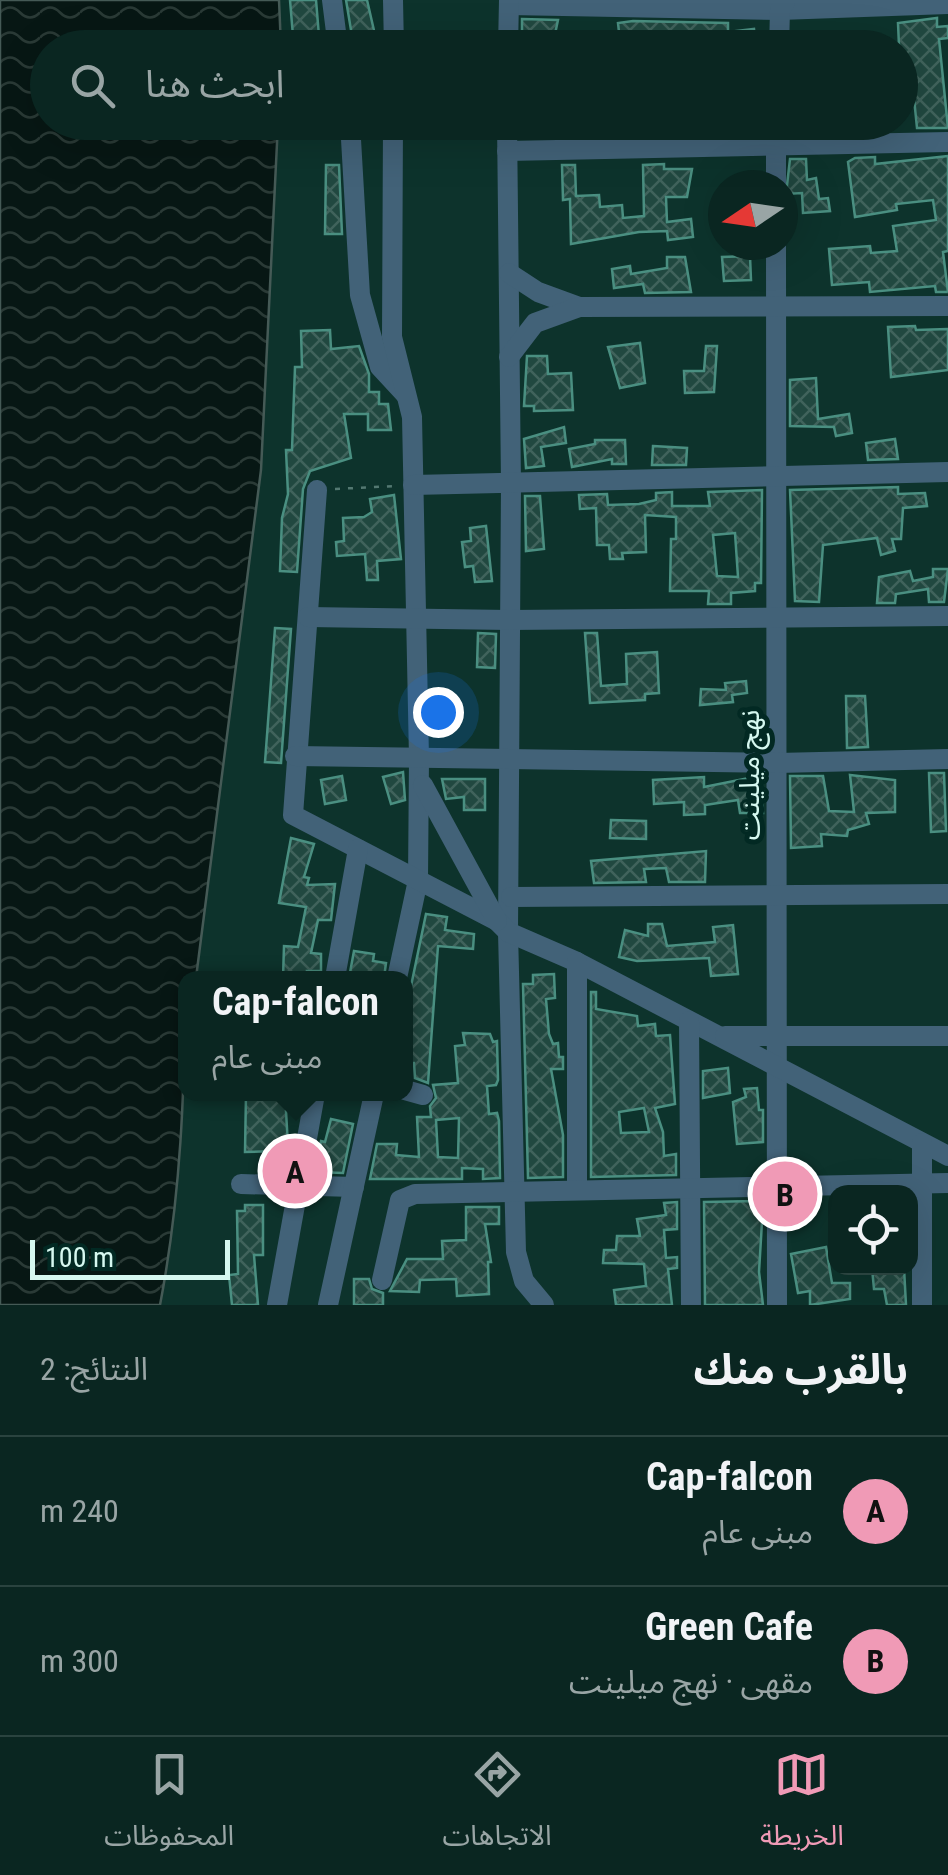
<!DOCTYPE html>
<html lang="ar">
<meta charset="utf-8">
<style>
body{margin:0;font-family:"Roboto Condensed","Noto Sans Arabic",sans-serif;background:#132e2a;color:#f1f3f6;direction:rtl}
.controls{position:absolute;right:30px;bottom:30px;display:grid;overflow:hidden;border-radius:20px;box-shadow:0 10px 40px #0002}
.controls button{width:90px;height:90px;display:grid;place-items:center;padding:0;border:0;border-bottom:2px solid #2a433f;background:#0a2621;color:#f1f3f6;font:50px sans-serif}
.compass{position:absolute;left:708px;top:170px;width:90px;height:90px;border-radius:50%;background:#0a2621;box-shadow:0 10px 40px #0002;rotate:257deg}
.scale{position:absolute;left:30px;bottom:25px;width:200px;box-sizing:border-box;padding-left:10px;border:5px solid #d6f8f0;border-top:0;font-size:28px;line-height:35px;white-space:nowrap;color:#d6f8f0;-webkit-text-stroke:8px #022923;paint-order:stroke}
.you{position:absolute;left:438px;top:712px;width:35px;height:35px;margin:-25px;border:8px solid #fff;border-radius:50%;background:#1a73e8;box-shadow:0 0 0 15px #1a73e833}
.badge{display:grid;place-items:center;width:65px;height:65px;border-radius:50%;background:#f09ab6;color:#111;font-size:32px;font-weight:700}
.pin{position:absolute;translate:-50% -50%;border:5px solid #fff;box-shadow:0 2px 10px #0006}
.popup{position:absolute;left:178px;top:971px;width:235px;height:130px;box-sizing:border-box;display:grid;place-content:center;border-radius:20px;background:#0a2621;filter:drop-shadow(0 2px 8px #0005);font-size:32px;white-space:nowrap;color:#99a5a5}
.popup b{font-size:38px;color:#f1f3f6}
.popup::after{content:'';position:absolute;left:50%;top:100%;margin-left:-20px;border:20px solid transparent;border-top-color:#0a2621}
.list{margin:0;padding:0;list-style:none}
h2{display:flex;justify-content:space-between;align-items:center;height:130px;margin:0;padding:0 40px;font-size:42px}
h2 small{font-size:32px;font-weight:400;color:#99a5a5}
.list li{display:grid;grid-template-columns:65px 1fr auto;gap:30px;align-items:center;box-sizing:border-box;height:150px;padding:0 40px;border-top:2px solid #2a433f}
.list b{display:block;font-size:38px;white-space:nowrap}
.list p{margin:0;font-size:32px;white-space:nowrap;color:#99a5a5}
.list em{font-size:32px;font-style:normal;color:#99a5a5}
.icon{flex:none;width:55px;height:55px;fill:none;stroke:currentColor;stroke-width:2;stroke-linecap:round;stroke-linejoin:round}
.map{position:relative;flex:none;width:948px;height:1305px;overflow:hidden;direction:ltr}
.search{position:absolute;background:#0a2621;box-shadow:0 10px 40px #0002;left:30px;right:30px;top:30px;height:110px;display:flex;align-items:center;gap:25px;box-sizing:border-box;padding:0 35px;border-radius:55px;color:#99a5a5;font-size:38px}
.sheet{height:430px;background:#0a2621}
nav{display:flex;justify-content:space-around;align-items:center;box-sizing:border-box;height:140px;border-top:2px solid #2a433f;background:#0a2621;font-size:28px;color:#99a5a5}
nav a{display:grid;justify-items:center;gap:5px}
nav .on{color:#f09ab6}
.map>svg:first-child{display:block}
</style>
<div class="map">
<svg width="948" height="1305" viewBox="0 0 948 1305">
<defs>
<pattern id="water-waves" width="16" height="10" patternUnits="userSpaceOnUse" patternTransform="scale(2.5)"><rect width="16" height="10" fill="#071714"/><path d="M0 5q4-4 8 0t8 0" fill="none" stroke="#2a3a36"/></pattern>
<pattern id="building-cross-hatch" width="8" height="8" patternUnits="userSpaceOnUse" patternTransform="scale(2.5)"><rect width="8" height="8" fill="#214840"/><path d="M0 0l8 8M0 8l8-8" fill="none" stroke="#40635c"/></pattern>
</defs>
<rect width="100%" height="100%" fill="#0d332c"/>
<path fill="url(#water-waves)" stroke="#455a56" stroke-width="2.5" d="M0 0H279L281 47 48 48V122L278 123 261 470 196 978H185C185 1090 181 1195 160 1305H0Z"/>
<g fill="url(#building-cross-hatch)" stroke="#4a8f81" stroke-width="2.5" fill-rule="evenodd">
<path d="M290 0H316L320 48H294Z"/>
<path d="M346 0H367L378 48H354Z"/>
<path d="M937 18V27L948 26V38L939 39 948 128H917L911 68 900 69 898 23Z"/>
<path d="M522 19 558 20 552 48H522Z"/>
<path d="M633 21 728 23V32L754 29 756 48H590L588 36 619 32 618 23Z"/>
<path d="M521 122H608L610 134 521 137Z"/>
<path d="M678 122H753V132L678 134Z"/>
<path d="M948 156V251L943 252 948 292H936L935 286 870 292 869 282 832 285 829 249 870 246 871 253 897 251 893 226 936 220 933 200 896 204 897 210 855 217 848 162 855 158 875 157V164Z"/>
<path d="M790 159H806L807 180 816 178 819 199 828 198 830 211 803 213 802 193 786 194Z"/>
<path d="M664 164V169H692L687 197H666L667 222 691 219 693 237 668 240 667 231 639 232 571 244 570 199 563 200 562 165H575L576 196 599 195 600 207 622 205 623 218 644 216 643 165Z"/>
<path d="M326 165H339L342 234H325Z"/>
<path d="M750 256 751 280 724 281 722 257Z"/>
<path d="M667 257H685L691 292 645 293 643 284 614 288 612 269 630 266 631 274 667 268Z"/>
<path d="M915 326 916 330 948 329V370L891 377 888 327Z"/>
<path d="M330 330 331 349 359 346 369 374V392H379V404H388L391 430H368V414H344L351 458 310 471 303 489 297 572 280 571 282 518 288 494 286 450H292L295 367H302L301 331Z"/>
<path d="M640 343 645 383 620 388 608 347Z"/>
<path d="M706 346H717L714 392 685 393 684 371H704Z"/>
<path d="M527 356H547L548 374 571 373 573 410 534 411V406H524Z"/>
<path d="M816 378 818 419 849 414 852 433 836 436 834 427 790 426V380Z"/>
<path d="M564 427 566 443 541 447 544 466 526 468 524 439Z"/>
<path d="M895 439 898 459 868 460 866 443Z"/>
<path d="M595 440H625L626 464H612V459L572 467 569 449 595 444Z"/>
<path d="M653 446 687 448 686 465H652Z"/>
<path d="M898 487V494L925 493 927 506 903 508 901 539H892L895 551 881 555 877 538 823 545 819 602 795 601 790 490Z"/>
<path d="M762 490 761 583H755V591L731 593V604H708L709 591H670L671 539H676V517L645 515 646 552 622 553 623 559H610L609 545H597L596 508 580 509 579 495 607 494 608 505 639 504 656 500V493L672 492V506H710L708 492ZM735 533 738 577 717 576 713 535Z"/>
<path d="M394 495 401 559 377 561 378 580H367L365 554 337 556 336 542 344 541 343 518 364 517 372 512 370 499Z"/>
<path d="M525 496H540L544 549 526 551Z"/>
<path d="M486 526 492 581 475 582 473 566 465 567 462 542 471 541 470 528Z"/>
<path d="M933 569H948L944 602H929L928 589 896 594 895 603H877L879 577 910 571 913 581 933 577Z"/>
<path d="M275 628 291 629 281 763 265 762Z"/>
<path d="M478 633 496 634 495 668 477 667Z"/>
<path d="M585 633H597L601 686 627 684 626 654 657 652 659 693 645 694V700L590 703Z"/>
<path d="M746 681 747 693 732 695 733 702 700 705 701 689 726 690 725 683Z"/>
<path d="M846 696H865L868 747 847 748Z"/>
<path d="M403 772 405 800 391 804 383 777Z"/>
<path d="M929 773H944L946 831 931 832Z"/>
<path d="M850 775 895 780V812L866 813 869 824 848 830 847 836 821 834 822 846 791 848 790 776H823L829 811 854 812Z"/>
<path d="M342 776 346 800 325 804 321 780Z"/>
<path d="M759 776 763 813H740L738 800 705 805V814L684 815V802L654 804 653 780 704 777V787Z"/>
<path d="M442 779H485V810H464V797L446 799Z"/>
<path d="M611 820 646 821V839L610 838Z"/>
<path d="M291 838 314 844 304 877 309 878 307 885 335 884 331 920H318L311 953 321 954V971H307L308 978H283L284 946 298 947 306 907 279 903Z"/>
<path d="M706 851 705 882H669L666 868 644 869 646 882 594 883 591 861Z"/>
<path d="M426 914 447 917 445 930 474 934 473 949 438 946 428 1083 415 1078 414 1063H405V990L410 991Z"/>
<path d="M648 924H662L667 946 715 942 713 927 733 925 738 974 711 976 709 958 637 961 619 957 625 930 648 936Z"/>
<path d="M354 951 374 954 373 961 386 963 384 978H349Z"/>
<path d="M554 974 555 998 546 999 549 1034 553 1044 558 1043 559 1057H563V1069H551L563 1135V1177L528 1178 523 984H533V975Z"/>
<path d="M591 992H596V1009L637 1016 638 1026 655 1024 656 1036 670 1035 675 1104 655 1108 663 1132 664 1156 676 1154V1175L591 1177ZM644 1108 649 1132 621 1133 619 1112Z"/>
<path d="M463 1033 490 1034 493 1042 497 1041 498 1080 496 1085 487 1086 489 1114 497 1113 499 1121 500 1178 483 1179V1169L462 1168V1179H370L377 1144H397L396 1155 419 1157 417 1117H431L430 1106 436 1098 433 1085 458 1083 455 1046 465 1045ZM459 1118 458 1158 438 1157 436 1120Z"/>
<path d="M728 1068 730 1093 703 1098V1071Z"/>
<path d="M757 1088 759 1110H763V1142L737 1144 733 1102 746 1097 744 1089Z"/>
<path d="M246 1094H294L295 1110 286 1111 289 1163 277 1164 276 1151 245 1152Z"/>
<path d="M331 1119 353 1124 343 1173 315 1172 321 1141 325 1142Z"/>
<path d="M756 1201V1206L763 1205 759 1272 763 1305H705L704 1202Z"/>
<path d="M677 1202V1229L664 1230 666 1258 677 1257V1268L668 1269 672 1305H616L614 1290 646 1286 644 1264 603 1263 604 1250H616L617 1236H640L637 1219 666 1215 664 1203Z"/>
<path d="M245 1205H263V1255H254L258 1305H232L229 1275 238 1274 237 1211H245Z"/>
<path d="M466 1207H499V1224H485L491 1262H488L489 1294 457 1296 456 1279 420 1280 419 1292 390 1291 407 1259H443L442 1241 466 1240Z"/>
<path d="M826 1247 832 1283H850V1299L810 1305V1291L798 1293 791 1254Z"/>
<path d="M872 1268H904L906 1305H887L884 1289H874Z"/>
<path d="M354 1279H369L372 1289 383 1293V1305H354Z"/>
</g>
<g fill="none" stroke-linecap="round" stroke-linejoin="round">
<path stroke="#537871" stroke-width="2.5" stroke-dasharray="5 8" stroke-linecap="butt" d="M335 489 397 486"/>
<g stroke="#426278" stroke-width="20">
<path d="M332 0 338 48"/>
<path d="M393 0 394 48"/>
<path d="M509 5 780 10 948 4"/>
<path d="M508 48 509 0"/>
<path d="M779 48 780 10 785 2"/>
<path d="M350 122 360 295 380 367 405 394"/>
<path d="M393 122 392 337 412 417 419 758 418 880 397 978"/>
<path d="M507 122 511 484 508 932 516 1252 524 1281 544 1305"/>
<path d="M507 151 948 142"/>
<path d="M776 185V122"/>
<path d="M776 245 777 1305"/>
<path d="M509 273 538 292 579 307"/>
<path d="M509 357 535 323 579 307 948 306"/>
<path d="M413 485 948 472"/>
<path d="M317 490 293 815 497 921 508 932 577 962 948 1156"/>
<path d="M308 617 509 620 948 616"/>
<path d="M295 756 777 763 948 759"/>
<path d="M423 785 497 921"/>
<path d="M511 897 948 894"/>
<path d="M577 962V1188"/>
<path d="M335 978 358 849"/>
<path d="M689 1021 691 1305"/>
<path d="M725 1036H948"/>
<path d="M405 1090 423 1095"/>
<path d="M241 1184 354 1187"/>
<path d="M382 1280 400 1200 415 1194 948 1183"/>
<path d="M277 1305 315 1094"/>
<path d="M328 1305 374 1094"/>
<path d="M922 1305V1143"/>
</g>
</g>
<g text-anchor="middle" stroke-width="10" stroke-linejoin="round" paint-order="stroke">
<g font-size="28" fill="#d6f8f0" stroke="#022923">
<text transform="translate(749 775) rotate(-90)" y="10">نهج ميلينت</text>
</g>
</g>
</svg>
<div class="controls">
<button><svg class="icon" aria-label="locate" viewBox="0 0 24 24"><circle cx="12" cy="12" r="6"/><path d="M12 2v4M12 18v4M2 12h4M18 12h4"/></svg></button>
</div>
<svg class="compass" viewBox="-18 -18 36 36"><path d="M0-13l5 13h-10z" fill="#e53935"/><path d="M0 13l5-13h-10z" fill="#99a5a5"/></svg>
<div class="scale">100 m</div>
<div class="you"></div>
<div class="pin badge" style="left:295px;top:1171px">A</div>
<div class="popup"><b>Cap-falcon</b>مبنى عام</div>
<div class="pin badge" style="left:785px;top:1194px">B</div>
<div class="search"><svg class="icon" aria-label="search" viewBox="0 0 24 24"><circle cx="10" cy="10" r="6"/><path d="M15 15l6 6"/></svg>ابحث هنا</div>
</div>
<section class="sheet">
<h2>بالقرب منك<small>النتائج: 2</small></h2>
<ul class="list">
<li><span class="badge">A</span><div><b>Cap-falcon</b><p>مبنى عام</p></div><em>240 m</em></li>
<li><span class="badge">B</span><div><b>Green Cafe</b><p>مقهى · نهج ميلينت</p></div><em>300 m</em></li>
</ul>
</section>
<nav>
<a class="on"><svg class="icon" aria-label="map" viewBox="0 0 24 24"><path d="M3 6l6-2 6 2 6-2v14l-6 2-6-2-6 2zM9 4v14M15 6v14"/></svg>الخريطة</a>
<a><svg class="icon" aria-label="directions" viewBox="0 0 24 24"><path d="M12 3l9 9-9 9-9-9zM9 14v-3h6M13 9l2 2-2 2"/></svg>الاتجاهات</a>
<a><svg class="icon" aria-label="saved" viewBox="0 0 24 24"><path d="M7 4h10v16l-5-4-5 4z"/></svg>المحفوظات</a>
</nav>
